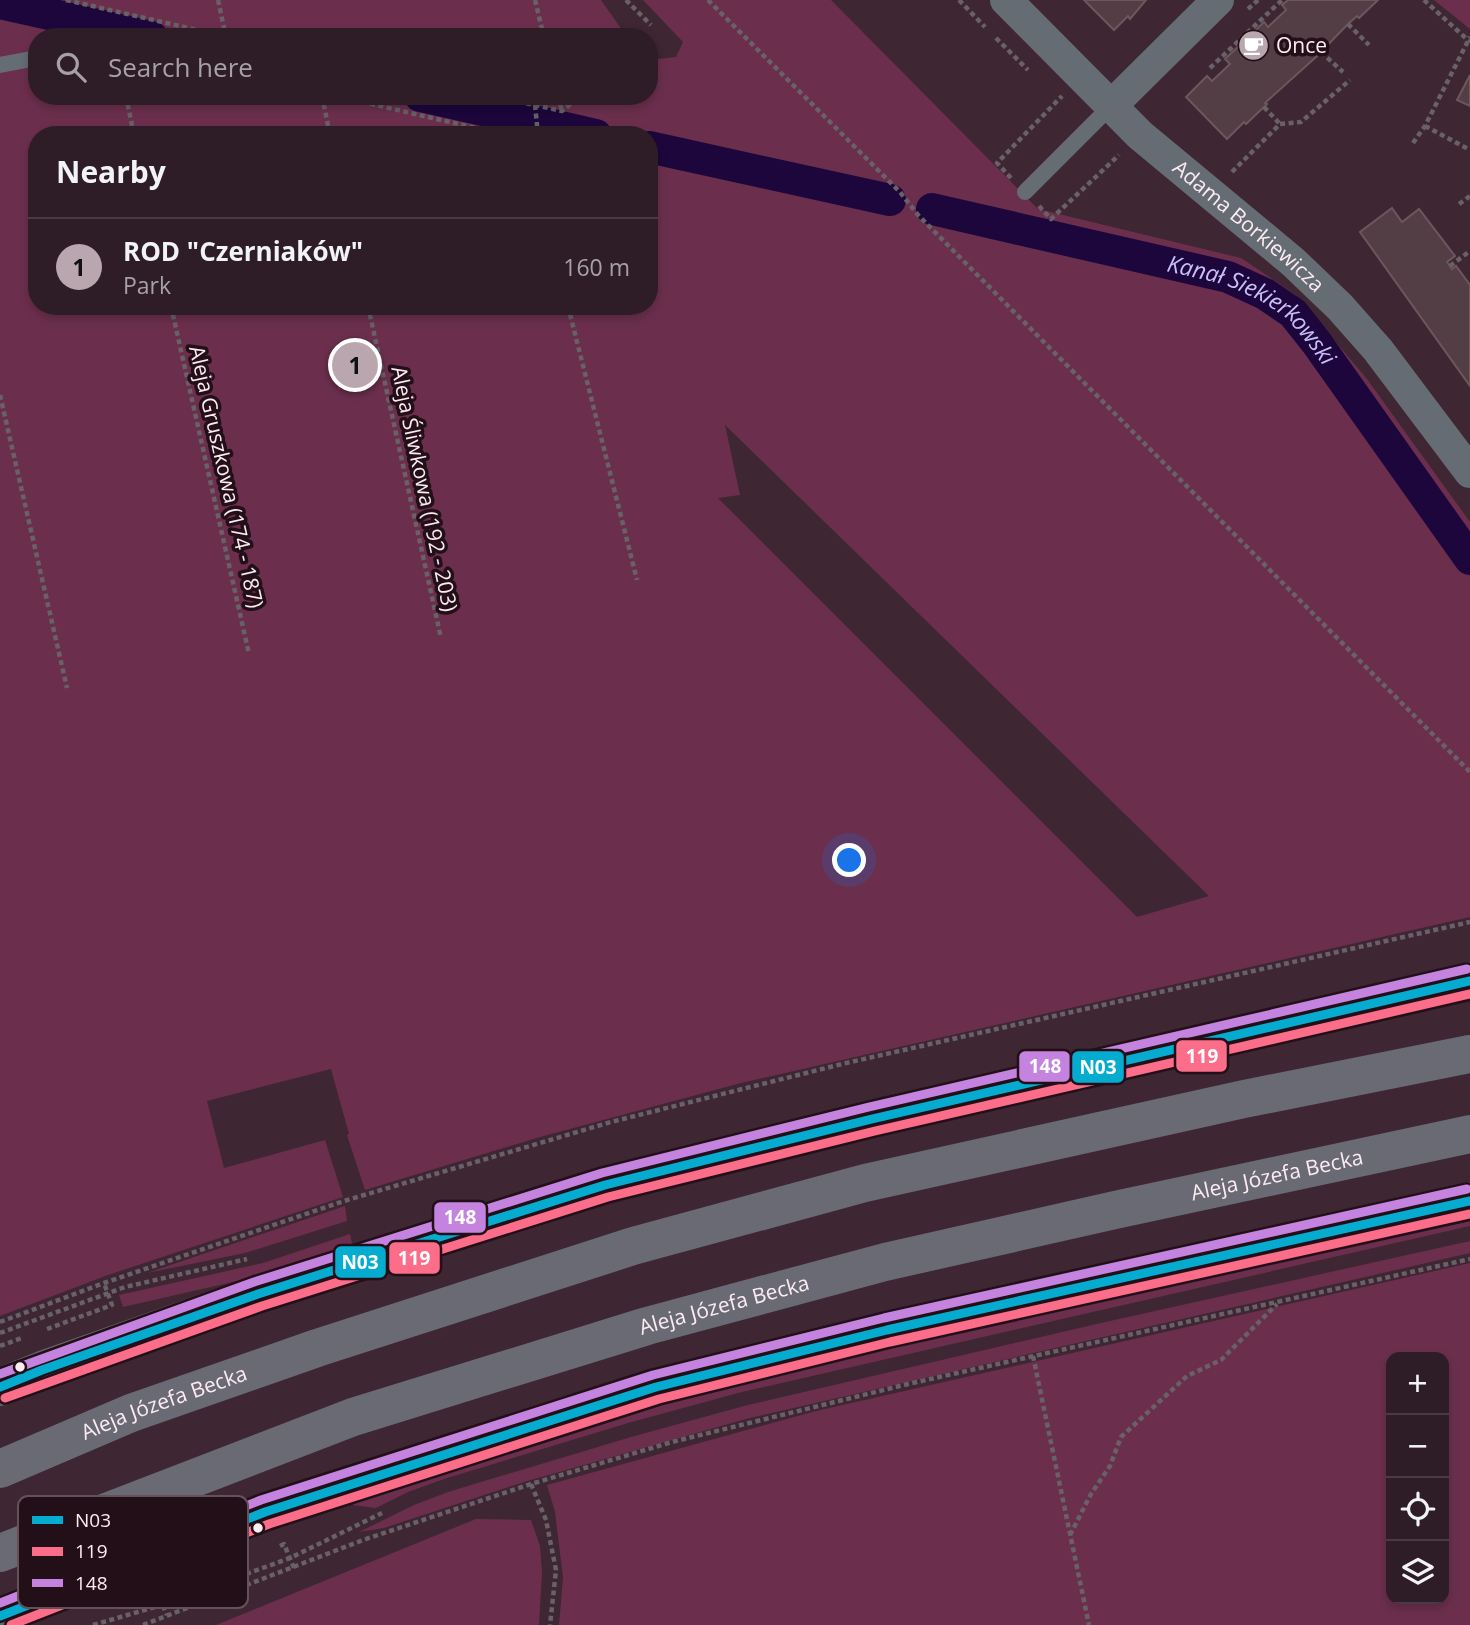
<!DOCTYPE html>
<meta charset="utf-8">
<style>
body{margin:0;font-family:"Open Sans",sans-serif;background:#36252e;color:#f1f3f6}
.controls{position:absolute;right:21px;bottom:21px;display:grid;overflow:hidden;border-radius:14px;box-shadow:0 4px 10px #0003}
.controls button{width:63px;height:63px;display:grid;place-items:center;padding:0;border:0;border-bottom:2px solid #493a43;background:#2e1c26;color:#f1f3f6;font:35px sans-serif}
.you{position:absolute;left:850px;top:861px;width:24px;height:24px;margin:-18px;border:5px solid #fff;border-radius:50%;background:#1a73e8;box-shadow:0 0 0 10px #1a73e833}
.badge{display:grid;place-items:center;width:46px;height:46px;border-radius:50%;background:#baa6af;color:#111;font-size:23px;font-weight:700}
.pin{position:absolute;translate:-50% -50%;border:4px solid #fff;box-shadow:0 2px 7px #0006}
.list{margin:0;padding:0;list-style:none}
h2{display:flex;justify-content:space-between;align-items:center;height:91px;margin:0;padding:0 28px;font-size:30px}
h2 small{font-size:23px;font-weight:400;color:#a7a1a7}
.list li{display:grid;grid-template-columns:46px 1fr auto;gap:21px;align-items:center;box-sizing:border-box;height:98px;padding:0 28px;border-top:2px solid #493a43}
.list b{display:block;font-size:26px;white-space:nowrap}
.list p{margin:0;font-size:23px;white-space:nowrap;color:#a7a1a7}
.list em{font-size:23px;font-style:normal;color:#a7a1a7}
.icon{flex:none;width:38px;height:38px;fill:none;stroke:currentColor;stroke-width:2;stroke-linecap:round;stroke-linejoin:round}
.map{position:relative;flex:none;width:1470px;height:1625px;overflow:hidden}
.search{position:absolute;background:#2e1c26;box-shadow:0 4px 10px #0003;left:28px;top:28px;width:630px;height:77px;display:flex;align-items:center;gap:18px;box-sizing:border-box;padding:0 24px;border-radius:28px;color:#a7a1a7;font-size:26px}
.panel{position:absolute;background:#2e1c26;box-shadow:0 4px 10px #0003;left:28px;top:126px;width:630px;height:189px;border-radius:28px}
.map>svg:first-child{display:block}
</style>
<div class="map">
<svg width="1470" height="1625" viewBox="0 0 1470 1625">
<rect width="100%" height="100%" fill="#3e2632"/>
<g fill="#6b2f4d" fill-rule="evenodd">
<path d="M0 0H601L622 30 631 37H37V96H649V52L658 59 676 57 683 42 643 0H831L1038 209 1241 258 1296 295 1367 379 1470 522V917L741 1083 540 1137 365 1190 347 1135 349 1134 331 1069 207 1101 224 1168 325 1140 343 1197 108 1275 0 1316ZM37 135H649V306H37ZM725 425 1209 896 1137 917 718 498 740 495Z"/>
<path d="M1434 0H1470V29Z"/>
<path d="M345 1206 347 1221 245 1253 147 1273Z"/>
<path d="M1470 1214V1226L742 1392 628 1423 444 1479 408 1492 376 1508 352 1505 372 1494 718 1386Z"/>
<path d="M350 1234 352 1244 259 1276 123 1307 119 1295 263 1263Z"/>
<path d="M1470 1241V1253L746 1419 524 1482 384 1528 359 1532 414 1505 448 1492 631 1437 744 1406 1101 1323Z"/>
<path d="M1470 1263V1625H559L563 1578 555 1512 547 1485 816 1411ZM1391 1357H1444V1599H1391Z"/>
<path d="M476 1519 531 1520 540 1546 542 1572 539 1625H216Z"/>
</g>
<g fill="none" stroke-linecap="round" stroke-linejoin="round">
<g stroke="#1c063c" stroke-width="32">
<path d="M0 3 152 37"/>
<path d="M420 96 532 121"/>
<path d="M540 122 596 135"/>
<path d="M649 147 890 200"/>
<path id="s1" d="M932 209 1228 277 1265 294 1293 313 1316 342 1470 559"/>
</g>
</g>
<g fill="#523e44" stroke="#6d575d" stroke-width="2">
<path d="M1084 0H1146L1130 19 1128 16 1114 30Z"/>
<path d="M1288 0H1378L1359 18 1357 16 1348 24 1316 57 1265 103 1267 104 1246 124 1244 122 1227 139 1186 97 1207 76 1212 81 1230 64 1225 59 1264 22 1268 27 1286 10 1282 5Z"/>
<path d="M1470 75V106L1457 100Z"/>
<path d="M1392 208 1402 222 1419 209 1455 256 1447 262 1452 269 1456 266 1470 285V386L1360 232Z"/>
</g>
<g fill="none" stroke-linecap="round" stroke-linejoin="round">
<g stroke="#686168" stroke-width="4.5" stroke-dasharray="5 3.5" stroke-linecap="butt">
<path d="M66 0 228 37"/>
<path d="M218 0 226 37"/>
<path d="M535 0 544 37"/>
<path d="M626 0 651 25"/>
<path d="M708 0 900 192 918 215 1470 772"/>
<path d="M959 0 985 27"/>
<path d="M1424 0 1470 42"/>
<path d="M1248 9 1258 0"/>
<path d="M1348 24 1369 45"/>
<path d="M996 38 1028 70"/>
<path d="M1321 52 1343 72"/>
<path d="M1210 68 1282 0"/>
<path d="M126 96 134 135"/>
<path d="M322 96 330 135"/>
<path d="M337 96 506 135"/>
<path d="M493 96 562 111 571 104"/>
<path d="M558 96 562 111"/>
<path d="M535 105 538 135"/>
<path d="M1264 107 1280 124"/>
<path d="M1425 126 1470 150"/>
<path d="M1413 143 1425 126 1470 37"/>
<path d="M1232 172 1280 124 1301 122 1350 80"/>
<path d="M1011 178 997 163 1062 96"/>
<path d="M1459 204 1470 196"/>
<path d="M1039 206 1051 219 1119 155"/>
<path d="M1450 266 1470 251"/>
<path d="M171 306 249 654"/>
<path d="M368 306 441 638"/>
<path d="M568 306 637 580"/>
<path d="M0 395 67 688"/>
<path d="M0 1322 104 1283 344 1201 611 1122 842 1064 1470 922"/>
<path d="M47 1329 112 1305 104 1283"/>
<path d="M0 1333 125 1287 247 1259"/>
<path d="M0 1346 22 1338"/>
<path d="M1033 1356 1089 1625"/>
<path d="M531 1484 546 1520 556 1570 550 1625"/>
<path d="M1070 1535 1091 1494 1110 1466 1121 1437 1187 1376 1221 1360 1277 1304"/>
<path d="M280 1546 284 1544 294 1568"/>
<path d="M156 1590 167 1615"/>
<path d="M93 1625 162 1605 290 1558 382 1513"/>
<path d="M143 1625 363 1540 531 1484 672 1442 908 1384 1470 1259"/>
</g>
<g stroke="#656c73" stroke-width="16">
<path d="M0 65 37 58"/>
<path d="M1025 192 1111 106"/>
</g>
<g stroke="#656c73" stroke-width="32">
<path id="s2" d="M1006 0 1140 135 1293 262 1340 307 1378 350 1470 472"/>
<path d="M1111 106 1218 0"/>
</g>
<g stroke="#63626c" stroke-width="38">
<path d="M0 1387 42 1370 258 1294 605 1185 872 1119 1470 981"/>
<path d="M0 1616 265 1512 656 1387 887 1330 1470 1201"/>
</g>
<g stroke="#696a74" stroke-width="38">
<path id="s3" d="M0 1469 131 1413 317 1348 633 1246 865 1183 1244 1099 1470 1054"/>
<path id="s4" d="M0 1553 353 1417 647 1326 885 1262 1115 1210 1470 1134"/>
</g>
<defs>
<g id="bus-1">
<path d="M0 1387 42 1370 258 1294 605 1185 872 1119 1470 981"/>
<path d="M0 1616 265 1512 656 1387 887 1330 1470 1201"/>
</g>
<g id="bus-2">
<path d="M5 1398 262 1306 608 1197 875 1131 1470 994"/>
<path d="M11 1625 269 1524 659 1399 890 1342 1470 1214"/>
</g>
<g id="bus-3">
<path d="M0 1374 254 1282 602 1173 869 1107 1467 969"/>
<path d="M0 1603 261 1500 653 1375 884 1318 1467 1189"/>
</g>
</defs>
<use href="#bus-1" stroke="#220f18" stroke-width="14"/>
<use href="#bus-2" stroke="#220f18" stroke-width="14"/>
<use href="#bus-3" stroke="#220f18" stroke-width="14"/>
<use href="#bus-1" stroke="#06acd0" stroke-width="9"/>
<use href="#bus-2" stroke="#fb6d88" stroke-width="9"/>
<use href="#bus-3" stroke="#c483df" stroke-width="9"/>
</g>
<defs>
<symbol id="cafe-disc" viewBox="-11 -11 22 22"><circle r="9.5" fill="#baa6af" stroke="#220f18"/><path d="M-5.5-4.5H6V0H3Q3 3.5 0 3.5H-2.5Q-5.5 3.5-5.5 0ZM3-3.2v2h1.7v-2ZM-6 4.5H4V6H-6Z" fill="#fff"/></symbol>
</defs>
<g fill-rule="evenodd">
<use href="#cafe-disc" x="1236" y="28" width="35" height="35"/>
</g>
<g fill="#fdebf2" stroke="#220f18" stroke-width="2.5">
<circle cx="20" cy="1367" r="6"/>
<circle cx="258" cy="1528" r="6"/>
</g>
<g text-anchor="middle" stroke-width="7" stroke-linejoin="round" paint-order="stroke">
<g font-size="21" fill="#fdebf2" stroke="#220f18" text-anchor="start">
<text x="1276" y="53">Once</text>
</g>
<g font-size="21" fill="#fdebf2" stroke="#220f18">
<text dy="7" stroke="none"><textPath href="#s2" startOffset="332">Adama Borkiewicza</textPath></text>
<text transform="translate(226 477) rotate(77)" y="7">Aleja Gruszkowa (174 - 187)</text>
<text transform="translate(424 489) rotate(78)" y="7">Aleja Śliwkowa (192 - 203)</text>
<text dy="7" stroke="none"><textPath href="#s4" startOffset="1334">Aleja Józefa Becka</textPath></text>
<text dy="7" stroke="none"><textPath href="#s4" startOffset="766">Aleja Józefa Becka</textPath></text>
<text dy="7" stroke="none"><textPath href="#s3" startOffset="177">Aleja Józefa Becka</textPath></text>
</g>
<g font-size="23" font-style="italic" fill="#c8bff7" stroke="#220f18">
<text dy="8" stroke="none"><textPath href="#s1" startOffset="341">Kanał Siekierkowski</textPath></text>
</g>
</g>
<rect x="18" y="1496" width="230" height="112" rx="10" fill="#220f18" stroke="#645159" stroke-width="2"/>
<rect x="32" y="1516" width="31" height="8" fill="#06acd0"/>
<rect x="32" y="1547" width="31" height="9" fill="#fb6d88"/>
<rect x="32" y="1579" width="31" height="8" fill="#c483df"/>
<g font-size="19" fill="#fdebf2">
<text x="75" y="1527">N03</text>
<text x="75" y="1558">119</text>
<text x="75" y="1590">148</text>
</g>
<g stroke="#220f18" stroke-width="2.5">
<rect x="1175" y="1039" width="53" height="34" rx="7" fill="#fb6d88"/>
<rect x="1018" y="1050" width="53" height="33" rx="7" fill="#c483df"/>
<rect x="1071" y="1050" width="54" height="34" rx="7" fill="#06acd0"/>
<rect x="433" y="1201" width="54" height="33" rx="7" fill="#c483df"/>
<rect x="388" y="1241" width="53" height="34" rx="7" fill="#fb6d88"/>
<rect x="334" y="1245" width="53" height="34" rx="7" fill="#06acd0"/>
</g>
<g font-size="19" text-anchor="middle" font-weight="bold" fill="#fff">
<text x="1202" y="1063">119</text>
<text x="1045" y="1073">148</text>
<text x="1098" y="1074">N03</text>
<text x="460" y="1224">148</text>
<text x="414" y="1265">119</text>
<text x="360" y="1269">N03</text>
</g>
</svg>
<div class="controls">
<button>+</button>
<button>−</button>
<button><svg class="icon" aria-label="locate" viewBox="0 0 24 24"><circle cx="12" cy="12" r="6"/><path d="M12 2v4M12 18v4M2 12h4M18 12h4"/></svg></button>
<button><svg class="icon" aria-label="layers" viewBox="0 0 24 24"><path d="M12 4l9 5-9 5-9-5zM3 14l9 5 9-5"/></svg></button>
</div>
<div class="you"></div>
<div class="pin badge" style="left:355px;top:365px">1</div>
<div class="search"><svg class="icon" aria-label="search" viewBox="0 0 24 24"><circle cx="10" cy="10" r="6"/><path d="M15 15l6 6"/></svg>Search here</div>
<section class="panel">
<h2>Nearby<small></small></h2>
<ul class="list">
<li><span class="badge">1</span><div><b>ROD &quot;Czerniaków&quot;</b><p>Park</p></div><em>160 m</em></li>
</ul>
</section>
</div>
